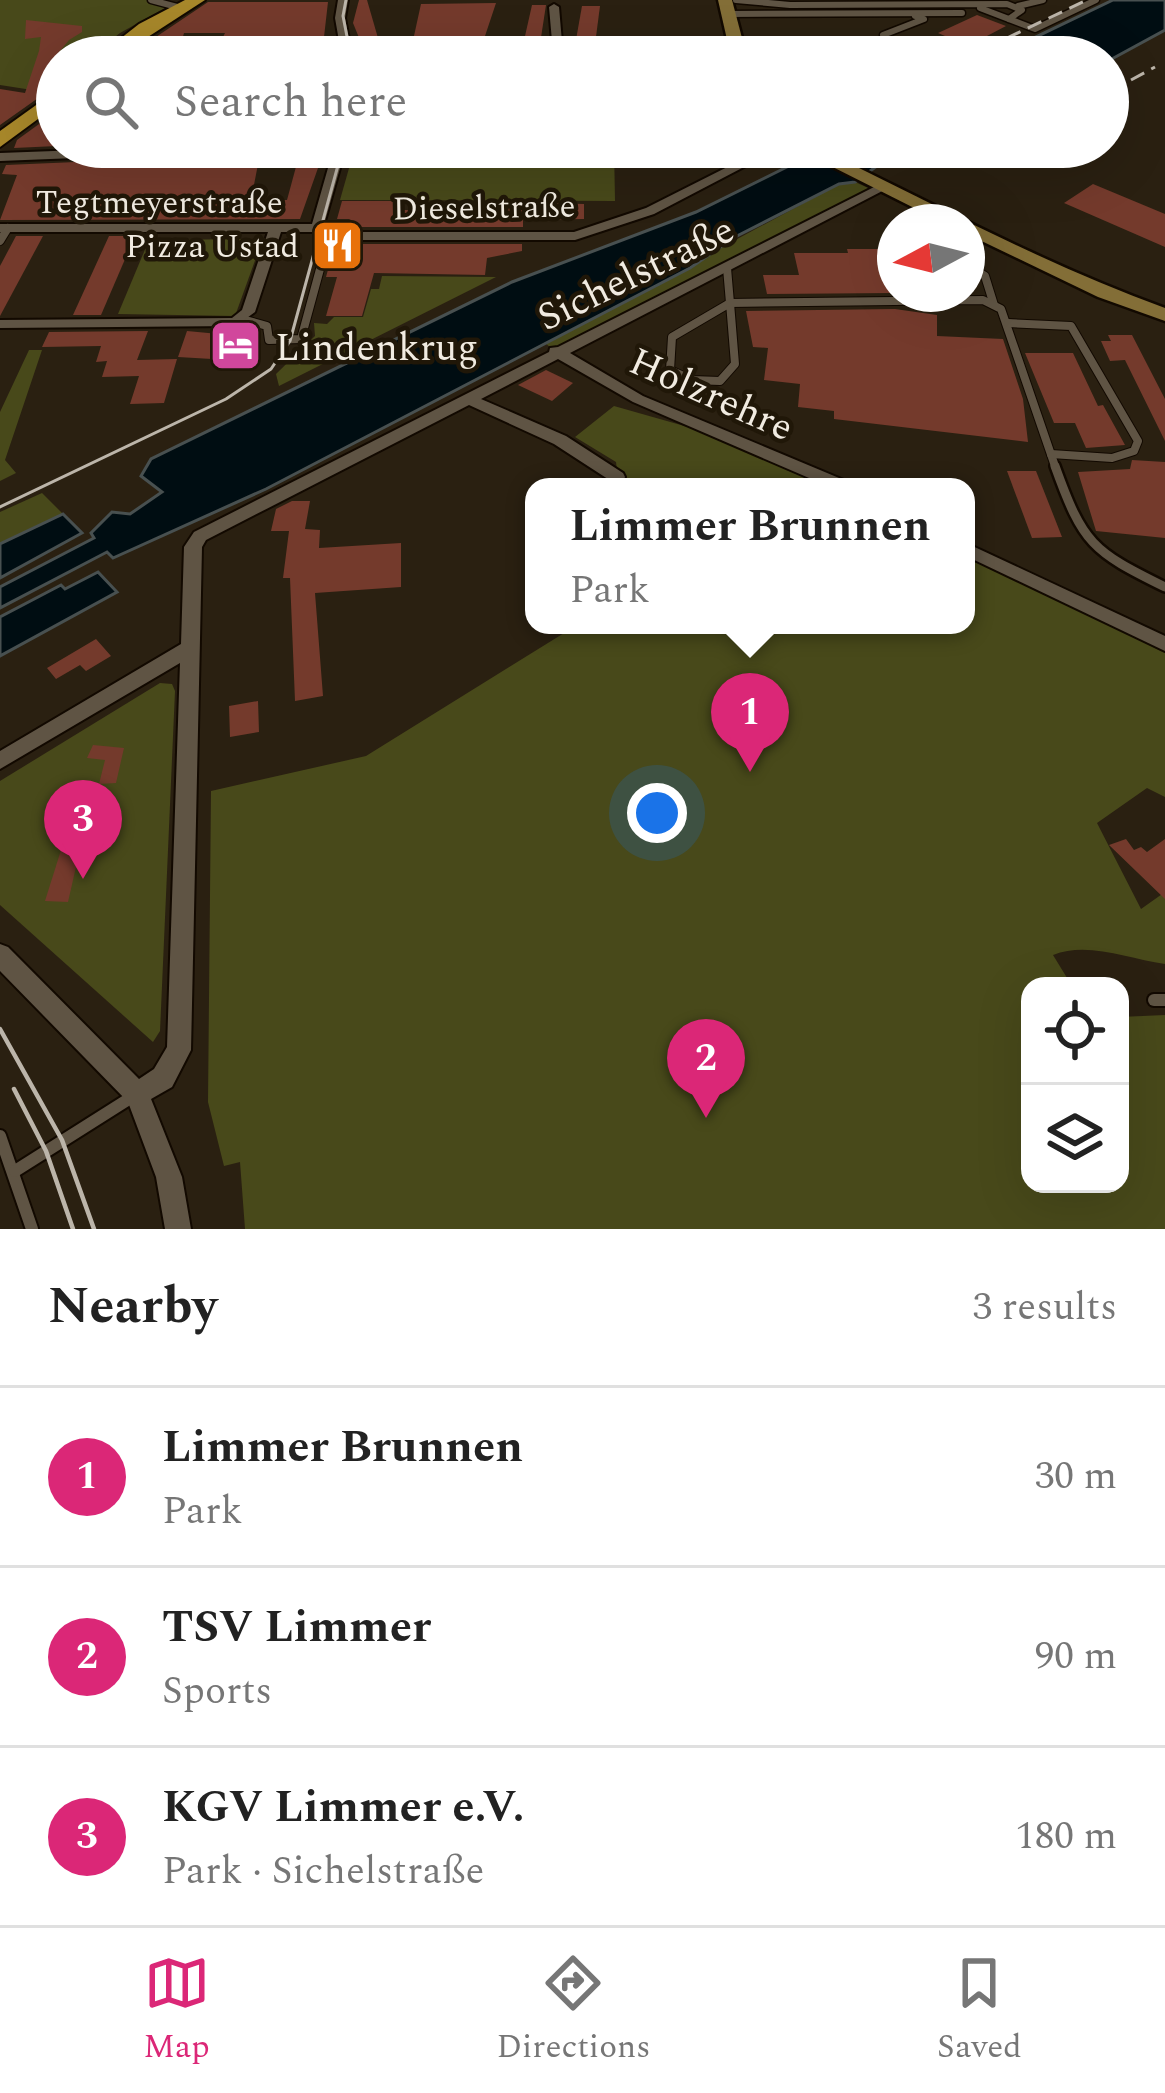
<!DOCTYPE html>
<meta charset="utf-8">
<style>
body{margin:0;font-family:Spectral,serif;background:#f2f2f2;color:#222}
.controls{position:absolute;right:36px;bottom:36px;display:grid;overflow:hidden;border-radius:24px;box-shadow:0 12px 48px #0002}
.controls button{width:108px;height:108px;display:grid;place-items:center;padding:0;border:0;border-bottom:3px solid #e0e0e0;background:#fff;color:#222;font:60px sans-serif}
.compass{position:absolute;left:877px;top:204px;width:108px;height:108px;border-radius:50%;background:#fff;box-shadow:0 12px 48px #0002;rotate:263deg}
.you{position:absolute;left:657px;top:813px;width:42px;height:42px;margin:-30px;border:9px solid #fff;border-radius:50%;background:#1a73e8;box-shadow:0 0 0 18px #1a73e833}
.badge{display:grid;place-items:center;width:78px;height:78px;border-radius:50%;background:#db2777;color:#fff;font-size:39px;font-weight:700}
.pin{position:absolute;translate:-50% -99px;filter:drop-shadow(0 3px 6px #0008)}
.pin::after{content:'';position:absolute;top:63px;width:42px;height:36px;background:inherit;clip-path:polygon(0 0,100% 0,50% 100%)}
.popup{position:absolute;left:525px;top:478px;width:450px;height:156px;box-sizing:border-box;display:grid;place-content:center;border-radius:24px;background:#fff;filter:drop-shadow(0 3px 9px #0005);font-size:39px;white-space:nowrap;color:#767676}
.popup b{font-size:45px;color:#222}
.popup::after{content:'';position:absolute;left:50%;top:100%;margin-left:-24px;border:24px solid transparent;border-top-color:#fff}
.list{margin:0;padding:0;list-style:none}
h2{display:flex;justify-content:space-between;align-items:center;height:156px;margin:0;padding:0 48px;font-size:51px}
h2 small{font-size:39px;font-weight:400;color:#767676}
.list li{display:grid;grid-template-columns:78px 1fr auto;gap:36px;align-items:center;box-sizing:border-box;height:180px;padding:0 48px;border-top:3px solid #e0e0e0}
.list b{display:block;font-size:45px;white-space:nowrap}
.list p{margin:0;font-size:39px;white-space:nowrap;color:#767676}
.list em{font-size:39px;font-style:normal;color:#767676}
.icon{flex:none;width:66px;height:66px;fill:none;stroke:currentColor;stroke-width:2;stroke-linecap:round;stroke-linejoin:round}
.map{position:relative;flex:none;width:1165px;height:1229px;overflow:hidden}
.search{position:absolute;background:#fff;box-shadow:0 12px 48px #0002;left:36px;right:36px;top:36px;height:132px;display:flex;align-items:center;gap:30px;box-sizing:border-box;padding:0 42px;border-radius:66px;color:#767676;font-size:45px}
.sheet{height:696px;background:#fff}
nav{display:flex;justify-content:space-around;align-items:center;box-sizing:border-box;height:168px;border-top:3px solid #e0e0e0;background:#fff;font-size:33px;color:#767676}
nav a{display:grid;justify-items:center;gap:6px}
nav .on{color:#db2777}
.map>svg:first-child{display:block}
</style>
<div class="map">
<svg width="1165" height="1229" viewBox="0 0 1165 1229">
<rect width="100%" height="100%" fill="#2a2011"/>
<g fill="#48491a">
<path d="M0 0H168L174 3 120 33 89 57H57V82L45 92 0 85Z"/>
<path d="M355 147H614L615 201 340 200Z"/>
<path d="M855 182 875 191 555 351 545 343 839 184Z"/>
<path d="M258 239 262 241 235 316 118 314 149 240Z"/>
<path d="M382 276 496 277 279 386 276 374 315 336 314 323 327 324 334 317H363L371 289H379Z"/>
<path d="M29 350H42L5 460 16 473 0 481V412Z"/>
<path d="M614 406 695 429 839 487H619L616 462 575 437Z"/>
<path d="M42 493 63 514 0 544V512Z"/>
<path d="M966 551 1165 653V797L1147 788 1097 823 1141 909 1165 892V964C1128 959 1088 941 1053 955L1072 986H1030V1184H1120V1017L1165 1015V1229H245L240 1162 224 1166 208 1102 211 791 366 756 577 625H966Z"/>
<path d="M160 683 172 684 175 691 160 1031 153 1042 0 905V781Z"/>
</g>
<g fill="#000d12" stroke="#485050" stroke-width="3">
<path d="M1113 0H1165V30L1108 61V57H994Z"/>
<path d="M814 147H903L855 182 839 184 735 237 690 268 266 489 113 558 107 552 0 608V587L94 538 91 533 112 512 130 514 162 492 141 476 151 459 512 282 696 212 799 161 798 154Z"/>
<path d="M63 514 82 533 0 578V544Z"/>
<path d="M98 572 117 592 0 656V617L61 585 65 589Z"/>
</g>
<g fill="#743a2c">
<path d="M359 0H367L380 45H362L353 23Z"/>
<path d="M208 2H328L324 37 222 39 225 33H184L182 40 150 41Z"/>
<path d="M496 3 482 45H412L421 4Z"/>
<path d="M532 5H546L540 44 523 45Z"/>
<path d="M582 6H600L594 52 574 51Z"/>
<path d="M977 15 1006 26 947 57 917 50 945 36 938 33Z"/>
<path d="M26 20 82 26V32L69 40 45 69 52 70 37 95 41 96 0 125V89L25 93 39 51 41 37 25 39Z"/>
<path d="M57 111V146L14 148 17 140Z"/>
<path d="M324 151 300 219 0 220 17 175 2 174 6 165 260 154 251 200H287L300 152Z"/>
<path d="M1093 184 1165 214V247L1064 203Z"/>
<path d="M342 201H395L394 210H424L423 219H452L453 210H484L485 201 584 204V219L523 220V227H335L351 219H337Z"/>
<path d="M16 236H43L0 316V266Z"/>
<path d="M109 236H135L101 315H73Z"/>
<path d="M335 244H522V251L487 258 485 275 374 273 362 316H326L337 277H326Z"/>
<path d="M847 249H895V293L767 294 763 275H799L794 253H848Z"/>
<path d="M895 309 937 315V336L1003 339 1023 399 1028 442 834 419V411L798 407 800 384 764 380 768 348 753 347 746 311Z"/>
<path d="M148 331 137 360 177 359 164 403 130 404 139 376 102 377 107 361 96 362 101 346 42 347 49 332Z"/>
<path d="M187 331 260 338 261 342 244 365 211 362 212 359 178 357Z"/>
<path d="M1108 335H1132L1165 399V441L1125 360 1110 361 1101 341H1111Z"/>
<path d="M1025 353H1073L1098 406 1103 405 1125 445 1086 448 1075 423H1054Z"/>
<path d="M546 370 573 383 552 401 518 385Z"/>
<path d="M1132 460 1165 462V538L1096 531 1078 472 1130 469Z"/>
<path d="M1007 471H1036L1062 537 1032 538Z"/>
<path d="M292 501H310L305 529 320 530 319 548 401 543V587L315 593 323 696 295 701 290 578H283L289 531H271L276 509Z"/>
<path d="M96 639 111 656 86 671 80 665 56 679 47 668Z"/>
<path d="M258 701 259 732 230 737 229 706Z"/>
<path d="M93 745 124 748 116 783 99 784 105 760 87 758Z"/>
<path d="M88 814 68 902 45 901 72 815Z"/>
<path d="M1126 839 1134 850 1141 847 1147 852 1165 839V899L1109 845Z"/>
</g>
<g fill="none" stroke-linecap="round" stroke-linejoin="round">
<defs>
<g id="service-far3">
<path d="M151 0 181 8"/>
<path d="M736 0 790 5 1007 4 1022 10 1009 19"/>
<path d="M1018 6 1043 0"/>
<path d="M980 8 1035 29 1096 0"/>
<path d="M728 14 962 13"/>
<path d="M883 35 924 19 915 16"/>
<path d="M737 49 841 52"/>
<path d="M825 57 879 44 904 57"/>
</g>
<g id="service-far2">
<path d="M890 232 895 235"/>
<path d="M0 241 8 228"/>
<path d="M967 265 985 276 994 305"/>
<path d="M727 268 730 303"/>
<path d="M730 303 735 364 720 381 692 380 670 370 672 337Z"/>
<path d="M730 303 983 300 1001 309 1056 469"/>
<path d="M242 319 267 326 269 340 301 339 329 236"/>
<path d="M1008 323 1071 326 1138 441 1134 451 1112 458 1051 454"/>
</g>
<path id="service-far1" d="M1055 466C1083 544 1092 551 1165 587"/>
<g id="service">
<path d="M1154 1000H1165"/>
<path d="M0 1136 32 1229"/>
<path d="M15 1171 132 1097"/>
</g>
<g id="minor">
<path d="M338 0H348L345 18 351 50 541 49 552 41 549 7 554 4 559 7 562 42 544 55 346 57 342 54 340 47 116 52 111 49 116 46 339 41 335 18Z"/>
<path d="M162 147H258L252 151 0 161V153Z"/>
<path d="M334 147H346L323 228 327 232H574L646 208 767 147H782L654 214 575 240H323L313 232H281L255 312 236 326 0 328V320L232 318 242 310 268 232H0V224H312Z"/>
<path d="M880 184 890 187 570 353 643 396 851 483 853 487H830L633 402 558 359 481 399 566 436 623 473 625 477 623 481H611L554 444 469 405 206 540 202 547 191 1050 172 1087 151 1099 182 1177 191 1229H165L156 1177 128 1102 0 971V944L8 947 139 1079 154 1069 167 1047 180 663 0 769V751L181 644 184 547 194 532 549 352 550 348 558 347Z"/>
<path d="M966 543 1165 636V651L966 556Z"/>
</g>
<g id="secondary">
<path d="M718 0H732L747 57H731Z"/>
<path d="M793 147H816C932 203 1044 264 1165 308V321L1098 297 967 234V222H942Z"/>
</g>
<g id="primary">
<path d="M185 0H205L117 57H97L139 24Z"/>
<path d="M57 90V105L0 147V131Z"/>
</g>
</defs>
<use href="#service-far3" stroke="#120900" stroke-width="9"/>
<use href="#service-far2" stroke="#120900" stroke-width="10"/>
<use href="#service-far1" stroke="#120900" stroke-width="14"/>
<use href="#service" stroke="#120900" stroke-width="16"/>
<use href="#minor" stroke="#120900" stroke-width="4"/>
<use href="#secondary" stroke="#120900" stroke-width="5"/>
<use href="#primary" stroke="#120900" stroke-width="4"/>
<use href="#service-far3" stroke="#5f5444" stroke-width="6"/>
<use href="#service-far2" stroke="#5f5444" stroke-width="8"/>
<use href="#service-far1" stroke="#5f5444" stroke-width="9"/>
<use href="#service" stroke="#5f5444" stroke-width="12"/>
<use href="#minor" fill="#5f5444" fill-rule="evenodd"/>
<use href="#secondary" fill="#836e37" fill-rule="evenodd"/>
<use href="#primary" fill="#a7872a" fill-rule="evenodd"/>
<g stroke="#bcb5aa" stroke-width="3">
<path d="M346 0 343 16 351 57"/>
<path d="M0 507 226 399 271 369 290 341 343 147"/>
</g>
<g stroke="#bcb5aa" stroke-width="4.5">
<path d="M0 1029 62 1140 94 1229"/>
<path d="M14 1089 46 1151 73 1229"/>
</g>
<g stroke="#bcb5aa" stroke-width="3" stroke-dasharray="15 8" stroke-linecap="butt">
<path d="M1007 38 1087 0"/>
<path d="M1131 80 1155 67"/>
</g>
</g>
<defs>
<symbol id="restaurant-square" viewBox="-11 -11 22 22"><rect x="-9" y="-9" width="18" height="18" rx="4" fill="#e8710a" stroke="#201708"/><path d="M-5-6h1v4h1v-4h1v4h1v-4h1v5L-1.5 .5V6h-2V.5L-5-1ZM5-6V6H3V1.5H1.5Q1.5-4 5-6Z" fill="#fff"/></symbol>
<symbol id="hotel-square" viewBox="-11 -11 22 22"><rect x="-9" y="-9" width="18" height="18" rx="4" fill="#d1479c" stroke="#201708"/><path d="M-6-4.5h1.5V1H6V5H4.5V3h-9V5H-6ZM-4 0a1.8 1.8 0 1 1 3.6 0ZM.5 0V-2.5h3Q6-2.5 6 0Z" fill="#fff"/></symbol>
</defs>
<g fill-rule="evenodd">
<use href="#restaurant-square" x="308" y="216" width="59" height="59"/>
<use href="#hotel-square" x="206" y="316" width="59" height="59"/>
</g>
<g text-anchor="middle" stroke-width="9" stroke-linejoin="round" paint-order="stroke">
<g font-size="33" fill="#f1ebe1" stroke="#201708">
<text x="159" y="213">Tegtmeyerstraße</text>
<text transform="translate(484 206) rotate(-1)" y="12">Dieselstraße</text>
</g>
<g font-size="33" fill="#f1ebe1" stroke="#201708" text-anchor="end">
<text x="299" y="257">Pizza Ustad</text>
</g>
<g font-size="39" fill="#f1ebe1" stroke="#201708">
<text transform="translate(635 272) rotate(-26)" y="14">Sichelstraße</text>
<text transform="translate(712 393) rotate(24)" y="14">Holzrehre</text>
</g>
<g font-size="39" fill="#f1ebe1" stroke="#201708" text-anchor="start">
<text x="275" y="360">Lindenkrug</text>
</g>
</g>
</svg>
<div class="controls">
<button><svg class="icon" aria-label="locate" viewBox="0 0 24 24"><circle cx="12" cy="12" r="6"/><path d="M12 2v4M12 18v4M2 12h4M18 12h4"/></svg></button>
<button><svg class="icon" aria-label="layers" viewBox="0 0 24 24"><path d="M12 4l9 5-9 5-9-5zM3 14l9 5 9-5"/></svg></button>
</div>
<svg class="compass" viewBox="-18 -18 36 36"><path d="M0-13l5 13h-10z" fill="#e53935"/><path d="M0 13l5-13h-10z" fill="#767676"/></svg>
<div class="you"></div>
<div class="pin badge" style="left:750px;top:772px">1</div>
<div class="popup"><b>Limmer Brunnen</b>Park</div>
<div class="pin badge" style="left:706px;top:1118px">2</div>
<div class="pin badge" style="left:83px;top:879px">3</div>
<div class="search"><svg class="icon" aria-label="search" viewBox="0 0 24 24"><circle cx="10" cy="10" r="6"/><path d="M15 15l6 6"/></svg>Search here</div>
</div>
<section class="sheet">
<h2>Nearby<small>3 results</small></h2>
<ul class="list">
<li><span class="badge">1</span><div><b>Limmer Brunnen</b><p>Park</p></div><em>30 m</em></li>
<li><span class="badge">2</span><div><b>TSV Limmer</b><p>Sports</p></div><em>90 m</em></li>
<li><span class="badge">3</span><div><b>KGV Limmer e.V.</b><p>Park · Sichelstraße</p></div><em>180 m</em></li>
</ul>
</section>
<nav>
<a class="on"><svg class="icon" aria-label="map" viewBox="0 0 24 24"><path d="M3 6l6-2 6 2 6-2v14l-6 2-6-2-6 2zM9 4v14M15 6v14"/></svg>Map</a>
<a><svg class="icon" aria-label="directions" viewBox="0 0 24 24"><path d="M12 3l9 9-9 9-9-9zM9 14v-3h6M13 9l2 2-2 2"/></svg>Directions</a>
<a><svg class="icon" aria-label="saved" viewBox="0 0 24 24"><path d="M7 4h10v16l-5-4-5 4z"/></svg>Saved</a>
</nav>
